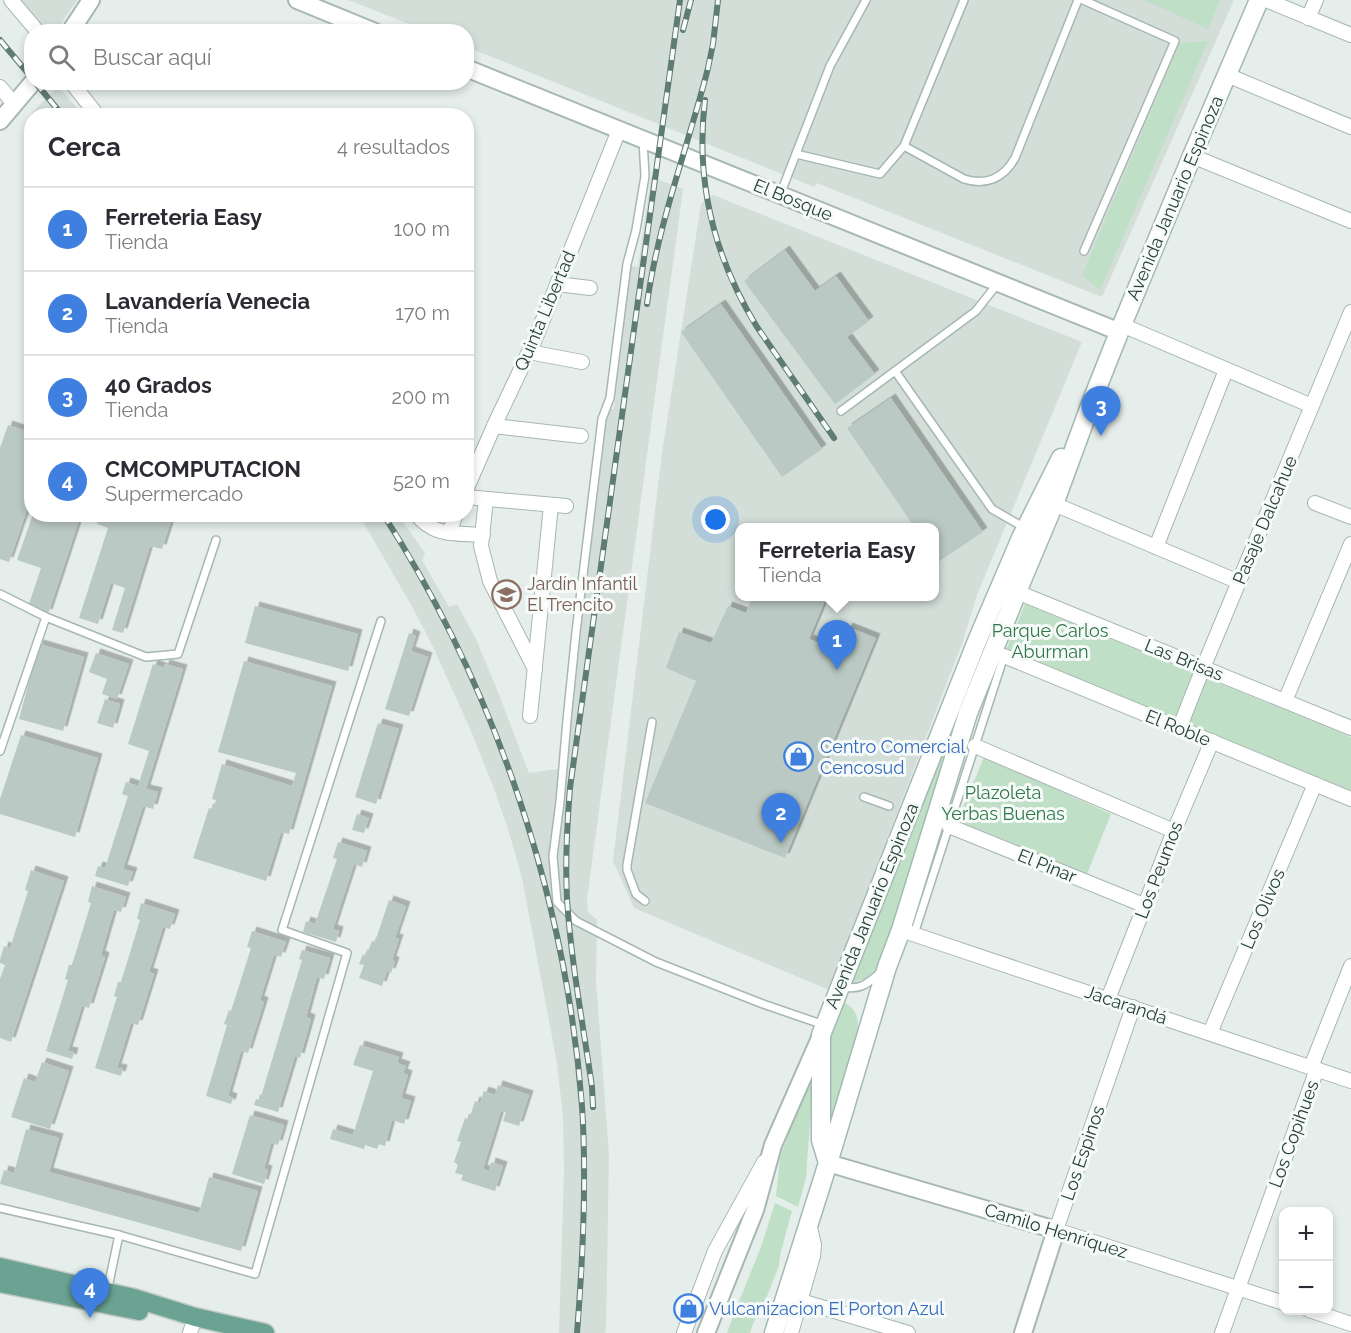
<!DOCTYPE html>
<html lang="es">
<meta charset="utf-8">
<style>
body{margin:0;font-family:Raleway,sans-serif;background:#f2f2f3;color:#2b2b33}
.controls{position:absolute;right:18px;bottom:18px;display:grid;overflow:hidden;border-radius:12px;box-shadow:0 3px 9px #0003}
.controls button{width:54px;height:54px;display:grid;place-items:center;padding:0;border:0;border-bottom:2px solid #e1e1e2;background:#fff;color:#2b2b33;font:30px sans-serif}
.you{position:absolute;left:716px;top:520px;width:21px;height:21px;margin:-15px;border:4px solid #fff;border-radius:50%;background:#1a73e8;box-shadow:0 0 0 9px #1a73e833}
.badge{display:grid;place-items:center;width:39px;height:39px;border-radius:50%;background:#111827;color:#fff;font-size:20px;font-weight:700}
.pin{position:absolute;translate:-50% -50px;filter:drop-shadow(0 2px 3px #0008)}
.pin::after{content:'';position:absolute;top:32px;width:21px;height:18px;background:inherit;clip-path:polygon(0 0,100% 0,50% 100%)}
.popup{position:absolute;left:735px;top:523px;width:204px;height:78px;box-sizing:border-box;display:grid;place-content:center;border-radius:12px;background:#fff;filter:drop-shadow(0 2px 4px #0005);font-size:20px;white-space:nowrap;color:#7c7c81}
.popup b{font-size:22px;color:#2b2b33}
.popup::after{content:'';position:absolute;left:50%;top:100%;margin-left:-12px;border:12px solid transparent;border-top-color:#fff}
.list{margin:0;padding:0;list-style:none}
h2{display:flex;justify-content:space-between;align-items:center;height:78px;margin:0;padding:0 24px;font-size:26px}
h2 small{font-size:20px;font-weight:400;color:#7c7c81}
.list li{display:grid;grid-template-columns:39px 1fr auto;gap:18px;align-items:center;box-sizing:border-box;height:84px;padding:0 24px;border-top:2px solid #e1e1e2}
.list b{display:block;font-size:22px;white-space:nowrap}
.list p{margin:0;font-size:20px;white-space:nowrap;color:#7c7c81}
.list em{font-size:20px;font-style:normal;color:#7c7c81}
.icon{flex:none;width:33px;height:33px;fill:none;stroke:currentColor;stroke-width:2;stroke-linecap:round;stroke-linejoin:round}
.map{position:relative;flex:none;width:1351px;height:1333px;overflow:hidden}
.search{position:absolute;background:#fff;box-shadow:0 3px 9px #0003;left:24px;top:24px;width:450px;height:66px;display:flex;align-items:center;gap:15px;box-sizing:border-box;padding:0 21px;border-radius:24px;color:#7c7c81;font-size:22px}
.panel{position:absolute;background:#fff;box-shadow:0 3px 9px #0003;left:24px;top:108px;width:450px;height:414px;border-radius:24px}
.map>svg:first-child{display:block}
</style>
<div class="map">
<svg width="1351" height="1333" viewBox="0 0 1351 1333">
<defs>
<filter id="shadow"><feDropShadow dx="4.5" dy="-4.5" stdDeviation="0" flood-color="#0004"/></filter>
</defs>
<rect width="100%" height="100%" fill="#e5eeea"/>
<g fill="#d3ded9" fill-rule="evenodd">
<path d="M21 0H77L56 31 48 32Z"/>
<path d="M348 0H1234L1102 297 817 183 814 187 467 47 466 32 427 31Z"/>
<path d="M58 86 83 115 33 116 31 114Z"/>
<path d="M651 177 683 189 587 899 588 912 597 920 596 982 609 1154 606 1330 605 1333H559L564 1170 563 1116 557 1063 522 878 508 829 493 786 471 731 434 649 414 610 359 515H398L425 553 422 560 449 607 457 604 476 639 500 697 529 773 565 768 607 409H614L631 266 638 267Z"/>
<path d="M713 195 1082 342 977 595 963 641 829 990 634 908 613 861 662 453 701 204ZM740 528H934V596H740Z"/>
</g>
<g fill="#bfdfc6">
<path d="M1144 0H1220L1208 29Z"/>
<path d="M1208 41 1100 290 1082 275 1180 43Z"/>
<path d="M1025 604 1351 737V790L1006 650Z"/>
<path d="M948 731V749L881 965 865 979 850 983Z"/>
<path d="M984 757 1111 814 1087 874 957 822Z"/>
<path d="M842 1001C858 1010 858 1017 858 1035L824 1147 827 1064 833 1024Z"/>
<path d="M814 1066 806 1178 798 1207 776 1196 780 1157Z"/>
<path d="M775 1203 792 1211 780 1255 779 1266 767 1296 753 1324 750 1333H727L738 1304 761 1247Z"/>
</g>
<g fill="#bac9c3" filter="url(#shadow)">
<path d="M785 250 815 291 836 276 869 321 847 337 875 374 835 404 744 281Z"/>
<path d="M721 304 822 449 782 477 681 332Z"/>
<path d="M891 398 983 532 938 562 934 556V528H915L847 428Z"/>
<path d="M8 425 32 433V495L9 562 0 559V448Z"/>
<path d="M33 514H81L48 614 28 607 41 568 17 560Z"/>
<path d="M101 514H173L162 549 150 546 123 633 112 630 125 588 111 583 98 624 79 618 108 528 97 524Z"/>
<path d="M753 596H827L809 639 838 650 848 627 876 638 785 858 645 803 696 681 666 668 679 632 711 643 728 606 746 613Z"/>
<path d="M255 606 358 634 348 671 245 643Z"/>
<path d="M409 633 416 636 411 651 428 657 409 716 385 709Z"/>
<path d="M39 644 84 657 63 731 19 719Z"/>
<path d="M96 653 129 664 117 699 102 694 107 679 89 672Z"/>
<path d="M244 661 332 686 289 834 281 832 266 881 193 858 209 808 213 809 216 800 212 799 222 764 292 786 296 773 218 752Z"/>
<path d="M153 664 164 668 165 664 183 669 146 789 158 792 153 809 143 806 123 869 133 872 128 886 95 876 98 866 105 868 128 796 122 794 126 782 138 786 149 751 128 744Z"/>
<path d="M105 699 120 704 113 728 97 723Z"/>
<path d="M378 723 399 729 376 804 355 797Z"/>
<path d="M21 735 98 758 75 837 0 814V799Z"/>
<path d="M357 814 369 818 364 833 352 830Z"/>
<path d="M338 842 367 851 362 867 354 864 333 929 339 931 336 942 303 932 306 921 315 924 337 859 333 858Z"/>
<path d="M31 870 64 881 11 1042 0 1038V979L5 965 0 963V960L4 946 10 948 28 891 25 890Z"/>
<path d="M92 886 126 897 121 912 114 910 101 955 105 957 89 1008 82 1006 68 1051 74 1052 72 1059 46 1051 68 980 65 979 69 965H72L91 903 88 902Z"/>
<path d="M389 900 406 906 395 938 399 939 392 960 395 962 391 973 387 971 382 986 359 978 364 965 359 964 363 954 366 956 372 941 375 942Z"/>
<path d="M141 903 175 914 170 929 163 927 149 972 154 974 138 1025 131 1023 117 1068 123 1069 121 1076 95 1068 117 997 114 996 118 982H121L140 920 137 919Z"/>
<path d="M252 931 286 942 281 957 274 955 260 1000 264 1002 248 1053 241 1051 228 1096 233 1098 231 1104 206 1096 227 1025 224 1024 229 1010 231 1011 251 948 247 947Z"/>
<path d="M302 950 330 958 324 979 317 977 306 1017 311 1019 300 1058 295 1056 278 1112 254 1105 256 1099 260 1100 302 960 299 959Z"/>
<path d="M360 1045 399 1057 397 1063 406 1066 403 1073 408 1075 401 1098 411 1101 404 1124 392 1120 385 1146 379 1144 377 1149 365 1145 364 1149 330 1139 333 1129 353 1135 373 1071 353 1065Z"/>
<path d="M42 1062 69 1071 50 1129 11 1117 24 1078 35 1082Z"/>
<path d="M498 1085 529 1095 519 1126 503 1121 506 1112 501 1111 483 1169 489 1171 491 1162 503 1166 495 1191 461 1180 463 1175 455 1173 458 1165 454 1162 461 1142 457 1141 465 1118 469 1120 475 1101 480 1103 484 1091 495 1095Z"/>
<path d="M250 1115 284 1125 278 1145 271 1143 264 1169 268 1170 264 1184 232 1174Z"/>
<path d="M26 1129 59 1138 49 1172 199 1213 209 1177 258 1191 241 1251 0 1184 4 1170 14 1173Z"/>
</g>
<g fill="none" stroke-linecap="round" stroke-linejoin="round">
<defs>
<g id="service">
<path d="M1083 0 1175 41 1084 251"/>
<path d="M643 140 645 176 636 230 627 264 610 398 602 419 576 632 567 720 560 802 553 856 557 902 576 921 656 962 763 1004 824 1025"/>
<path d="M904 146 964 179C986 186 1004 178 1015 158L1078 0"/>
<path d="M796 154 880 174 904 146 964 0"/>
<path d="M780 195 830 66 866 0"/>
<path d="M895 371 992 509 1025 528"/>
<path d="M841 411 976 311 998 283"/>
<path d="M0 594 46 617 0 751"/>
<path d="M46 617 146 657 178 654 216 540"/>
<path d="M864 797 889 806"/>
<path d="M645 901 636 894 627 870V865L652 722"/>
<path d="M914 934 1004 656"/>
<path d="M842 987C860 990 866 985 880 973"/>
<path d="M0 1208 119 1235 107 1292"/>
<path d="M119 1235 255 1274 347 953 282 930 381 621"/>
</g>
<g id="minor">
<path d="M11 0 38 32"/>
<path d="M1266 0 1351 35"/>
<path d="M1308 18 1316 0"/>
<path d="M1227 75 1351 127"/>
<path d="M71 82 98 116"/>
<path d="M0 87 14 104"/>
<path d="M1192 156 1351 221"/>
<path d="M557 284 590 288"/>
<path d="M1122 325 1312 406"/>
<path d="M529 352 582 362"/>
<path d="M494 426 581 436"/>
<path d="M466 490 494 426 536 337 619 130"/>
<path d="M466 497 566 506"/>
<path d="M486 499 481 546 490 581 535 669"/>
<path d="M1315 503 1351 517"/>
<path d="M1054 504 1239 582"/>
<path d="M416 514C434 537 456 533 483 535"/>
<path d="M449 533 456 514"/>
<path d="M1156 547 1226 370"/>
<path d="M1017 592 1351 728"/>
<path d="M1004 656 1351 799"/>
<path d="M1285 701 1351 544"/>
<path d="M530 716 551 505"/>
<path d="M1179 729 1203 668 1351 312"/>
<path d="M975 746 1174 831"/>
<path d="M949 826 1146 906"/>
<path d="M901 930 1351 1081"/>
<path d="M1108 999 1174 831 1212 741"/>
<path d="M1133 1007 1056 1230 1284 1303"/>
<path d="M1210 1033 1315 784"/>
<path d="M1311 1067 1351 966"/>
<path d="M801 1301 908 1333"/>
<path d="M1309 1310 1351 1324"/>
<path d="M190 1333 195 1317"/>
<path d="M684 1333 715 1251 764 1162"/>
<path d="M791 1333 813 1256 814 1245 809 1223"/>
<path d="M1222 1333 1317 1069"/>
</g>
<g id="tertiary">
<path d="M297 0 375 32"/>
<path d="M70 32 91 0"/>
<path d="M466 68 1120 332"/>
<path d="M0 121 33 82"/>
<path d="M828 1163 1056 1230 1023 1333"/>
<path d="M706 1333 755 1210 773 1145 820 1038"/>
</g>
<g id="secondary">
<path d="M828 1163 821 1140V1035L977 641 1021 538 1061 458"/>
<path d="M774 1333 828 1163 887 967 901 930 968 713 1024 575 1054 504 1093 398 1122 325 1192 156 1259 0"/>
</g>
<g id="primary">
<path d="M0 1267 107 1292 134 1298 195 1317 265 1333"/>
<path d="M0 1283 139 1311"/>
</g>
</defs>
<use href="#service" stroke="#a7b7b1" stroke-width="10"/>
<use href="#minor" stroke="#a7b7b1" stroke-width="16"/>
<use href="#tertiary" stroke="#a7b7b1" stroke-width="20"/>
<use href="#secondary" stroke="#a3bab1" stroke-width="21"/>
<use href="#primary" stroke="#c2cac7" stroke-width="21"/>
<use href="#service" stroke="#fff" stroke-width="7"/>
<use href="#minor" stroke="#fff" stroke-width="14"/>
<use href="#tertiary" stroke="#fff" stroke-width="16"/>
<use href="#secondary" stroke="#fff" stroke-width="18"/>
<use href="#primary" stroke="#6aa392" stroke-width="18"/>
<defs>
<g id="rail">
<path d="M683 30 691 0"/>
<path d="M0 40 32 78"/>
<path d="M35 82 63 116"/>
<path d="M705 100C695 182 714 257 757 327L834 438"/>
<path d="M647 304C658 223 688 147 708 68L713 44 718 0"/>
<path d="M383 514C496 690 566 898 582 1106 587 1182 583 1258 577 1333"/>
<path d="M593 1107 592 1087C583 1024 571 962 567 899 565 862 567 825 570 788L680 0"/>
</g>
</defs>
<use href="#rail" stroke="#5f7c73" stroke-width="6"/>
<use href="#rail" stroke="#f6faf8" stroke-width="4" stroke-dasharray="11" stroke-linecap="butt"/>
</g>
<defs>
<symbol id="school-ring" viewBox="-11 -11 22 22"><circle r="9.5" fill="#f6faf8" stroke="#8d6e63" stroke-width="1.5"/><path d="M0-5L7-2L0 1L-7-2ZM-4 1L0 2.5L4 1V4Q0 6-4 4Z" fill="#8d6e63"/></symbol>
<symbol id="shop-ring" viewBox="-11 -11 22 22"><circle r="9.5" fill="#f6faf8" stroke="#3f7fe0" stroke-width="1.5"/><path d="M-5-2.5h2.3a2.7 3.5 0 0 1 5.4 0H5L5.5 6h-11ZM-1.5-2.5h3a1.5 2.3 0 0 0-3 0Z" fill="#3f7fe0"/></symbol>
</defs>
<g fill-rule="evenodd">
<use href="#school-ring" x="490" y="578" width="33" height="33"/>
<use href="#shop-ring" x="782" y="740" width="33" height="33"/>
<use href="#shop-ring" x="672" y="1292" width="33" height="33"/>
</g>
<g text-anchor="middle" stroke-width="6" stroke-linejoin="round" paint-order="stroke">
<g font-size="18" fill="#244138" stroke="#f6faf8">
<text transform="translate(1175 198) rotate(-67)" y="6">Avenida Januario Espinoza</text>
<text transform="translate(793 200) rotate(22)" y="6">El Bosque</text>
<text transform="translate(545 311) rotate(-67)" y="6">Quinta Libertad</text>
<text transform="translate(1265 520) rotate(-67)" y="6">Pasaje Dalcahue</text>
<text transform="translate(1184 660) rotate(22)" y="6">Las Brisas</text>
<text transform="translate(1178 728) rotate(22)" y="6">El Roble</text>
<text transform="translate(1047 866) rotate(22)" y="6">El Pinar</text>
<text transform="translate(1159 870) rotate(-69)" y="6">Los Peumos</text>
<text transform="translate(872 906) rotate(-68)" y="6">Avenida Januario Espinoza</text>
<text transform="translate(1263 909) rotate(-67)" y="6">Los Olivos</text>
<text transform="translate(1126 1005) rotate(19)" y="6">Jacarandá</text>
<text transform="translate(1294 1134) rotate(-70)" y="6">Los Copihues</text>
<text transform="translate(1083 1153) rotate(-71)" y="6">Los Espinos</text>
<text transform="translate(1056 1231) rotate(17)" y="6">Camilo Henríquez</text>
</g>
<g font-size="18" fill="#785e54" stroke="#f6faf8" text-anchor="start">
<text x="527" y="590">Jardín Infantil<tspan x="527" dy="21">El Trencito</tspan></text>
</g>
<g font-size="18" fill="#2e7847" stroke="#f6faf8">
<text x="1050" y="637">Parque Carlos<tspan x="1050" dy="21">Aburman</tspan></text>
<text x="1003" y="799">Plazoleta<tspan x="1003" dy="21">Yerbas Buenas</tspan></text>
</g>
<g font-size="18" fill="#366cbe" stroke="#f6faf8" text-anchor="start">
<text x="820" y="753">Centro Comercial<tspan x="820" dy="21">Cencosud</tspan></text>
<text x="709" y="1315">Vulcanizacion El Porton Azul</text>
</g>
</g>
</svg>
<div class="controls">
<button>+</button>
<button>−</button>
</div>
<div class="you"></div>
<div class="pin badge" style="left:837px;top:670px;background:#3f7fe0">1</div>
<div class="popup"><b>Ferreteria Easy</b>Tienda</div>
<div class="pin badge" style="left:781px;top:843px;background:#3f7fe0">2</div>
<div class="pin badge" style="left:1101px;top:436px;background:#3f7fe0">3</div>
<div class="pin badge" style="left:90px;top:1318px;background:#3f7fe0">4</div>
<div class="search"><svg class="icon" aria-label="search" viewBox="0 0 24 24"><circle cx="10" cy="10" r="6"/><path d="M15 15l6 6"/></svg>Buscar aquí</div>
<section class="panel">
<h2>Cerca<small>4 resultados</small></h2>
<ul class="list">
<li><span class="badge" style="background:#3f7fe0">1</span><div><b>Ferreteria Easy</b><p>Tienda</p></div><em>100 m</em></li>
<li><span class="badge" style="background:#3f7fe0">2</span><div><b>Lavandería Venecia</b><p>Tienda</p></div><em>170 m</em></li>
<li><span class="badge" style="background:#3f7fe0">3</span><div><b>40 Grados</b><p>Tienda</p></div><em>200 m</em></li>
<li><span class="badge" style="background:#3f7fe0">4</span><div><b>CMCOMPUTACION</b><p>Supermercado</p></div><em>520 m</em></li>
</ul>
</section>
</div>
